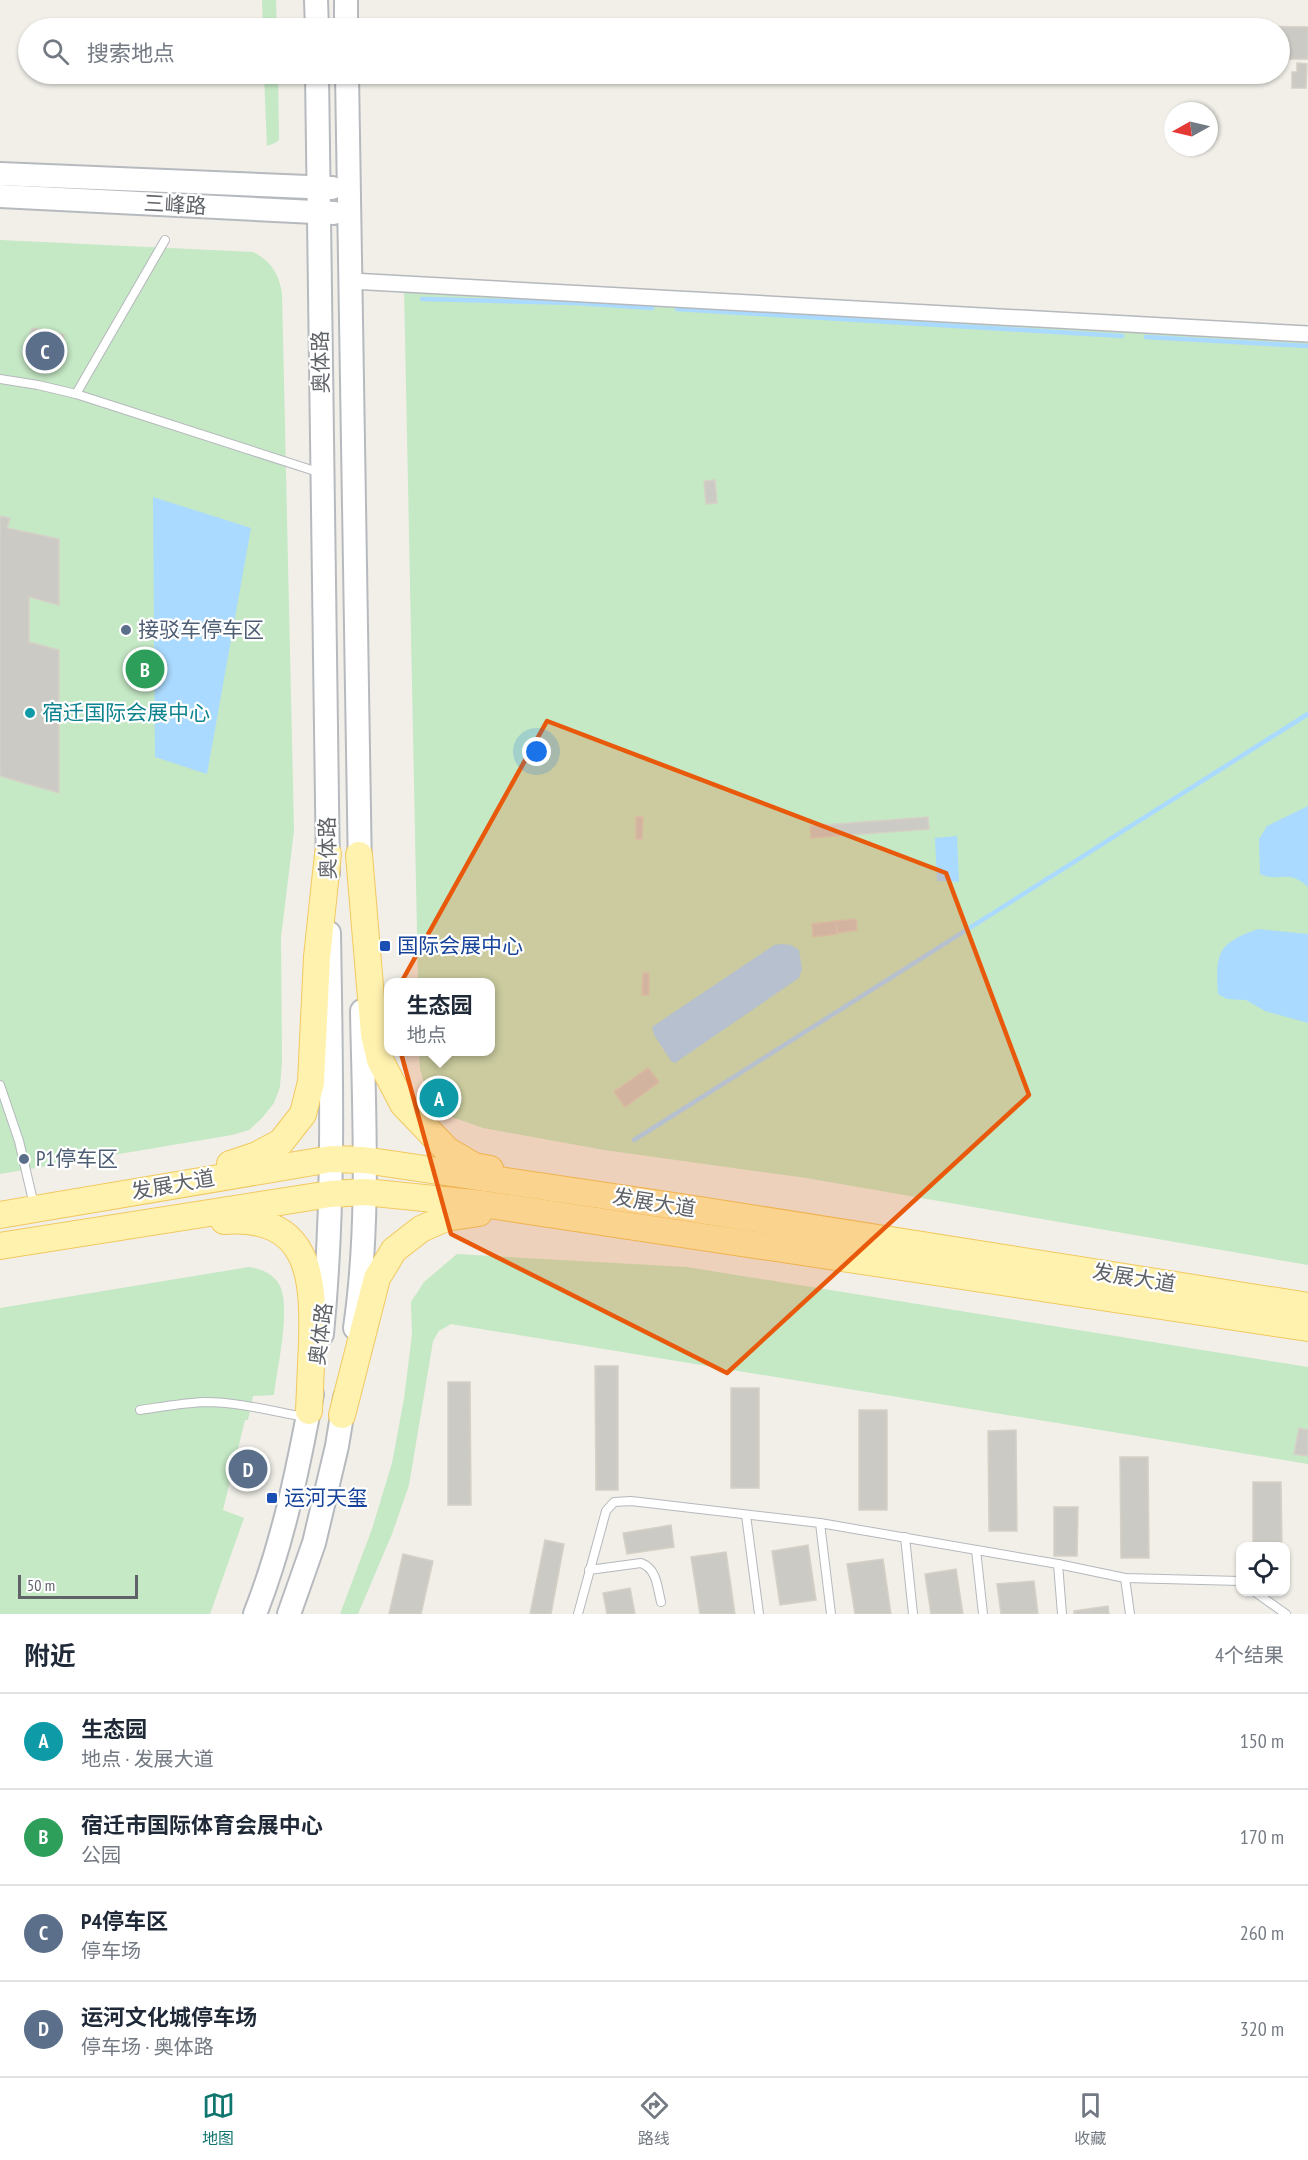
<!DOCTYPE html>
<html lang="zh">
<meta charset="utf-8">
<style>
body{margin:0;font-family:"PT Sans Narrow","Noto Sans SC",sans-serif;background:#f2f2f3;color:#1f2937}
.controls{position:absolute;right:18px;bottom:18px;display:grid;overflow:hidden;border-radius:12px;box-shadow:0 2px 4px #0004}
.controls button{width:54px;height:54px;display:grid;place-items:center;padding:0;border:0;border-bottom:2px solid #e0e1e3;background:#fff;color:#1f2937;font:30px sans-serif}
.compass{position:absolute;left:1164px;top:102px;width:54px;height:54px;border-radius:50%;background:#fff;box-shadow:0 2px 4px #0004;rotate:262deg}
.scale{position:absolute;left:18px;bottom:15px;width:120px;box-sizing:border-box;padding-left:6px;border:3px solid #5f6368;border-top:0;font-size:16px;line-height:21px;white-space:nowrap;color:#5f6368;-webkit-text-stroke:4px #fff;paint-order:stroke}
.you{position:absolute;left:537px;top:752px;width:21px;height:21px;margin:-15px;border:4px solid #fff;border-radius:50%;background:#1a73e8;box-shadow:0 0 0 9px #1a73e833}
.badge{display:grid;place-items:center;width:39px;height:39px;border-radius:50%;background:#0f766e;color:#fff;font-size:20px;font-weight:700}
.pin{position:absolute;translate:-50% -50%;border:3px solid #fff;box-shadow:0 2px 6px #0006}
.popup{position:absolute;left:384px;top:978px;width:111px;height:78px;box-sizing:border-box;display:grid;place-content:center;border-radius:12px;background:#fff;filter:drop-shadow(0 2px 4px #0005);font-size:20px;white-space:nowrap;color:#747a83}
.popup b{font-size:22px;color:#1f2937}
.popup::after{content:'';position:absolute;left:50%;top:100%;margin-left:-12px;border:12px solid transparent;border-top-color:#fff}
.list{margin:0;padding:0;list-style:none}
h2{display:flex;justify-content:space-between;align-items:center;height:78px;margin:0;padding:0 24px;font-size:26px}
h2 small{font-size:20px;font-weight:400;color:#747a83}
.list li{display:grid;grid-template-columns:39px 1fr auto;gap:18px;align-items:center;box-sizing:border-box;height:96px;padding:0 24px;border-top:2px solid #e0e1e3}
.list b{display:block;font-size:22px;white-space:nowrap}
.list p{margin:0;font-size:20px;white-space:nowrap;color:#747a83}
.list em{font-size:20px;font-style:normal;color:#747a83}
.icon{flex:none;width:33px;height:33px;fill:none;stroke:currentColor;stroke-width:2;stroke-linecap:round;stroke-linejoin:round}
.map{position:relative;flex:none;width:1308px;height:1614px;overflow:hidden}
.search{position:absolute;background:#fff;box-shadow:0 2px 4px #0004;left:18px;right:18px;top:18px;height:66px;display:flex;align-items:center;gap:15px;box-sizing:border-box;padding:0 21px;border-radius:33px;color:#747a83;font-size:22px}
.sheet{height:462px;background:#fff}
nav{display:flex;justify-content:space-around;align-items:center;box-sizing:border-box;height:84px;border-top:2px solid #e0e1e3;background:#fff;font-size:16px;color:#747a83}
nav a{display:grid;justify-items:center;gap:3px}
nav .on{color:#0f766e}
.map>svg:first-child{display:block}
</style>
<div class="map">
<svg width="1308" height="1614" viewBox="0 0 1308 1614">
<rect width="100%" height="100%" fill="#f1efe8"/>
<g fill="#c5e8c5">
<path d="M262 0H276L277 28H263Z"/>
<path d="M264 74H278L279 140 275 143 267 146Z"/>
<path d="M0 240 253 252C271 261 279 274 282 293L294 831 281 937 282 1061 280 1087 274 1103 262 1118 249 1130 232 1135 0 1174Z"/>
<path d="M404 286 1308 336V1265L806 1178 604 1150 483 1128 446 1115 426 1090 420 1069 419 1052H490V982H418Z"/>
<path d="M457 1254 687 1267 1308 1367V1464L451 1324 439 1331 433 1341 409 1485 392 1534 358 1614H340L372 1529 392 1463 404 1399 412 1334 411 1302 424 1282Z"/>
<path d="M249 1267C262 1269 274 1274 280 1286 291 1310 277 1368 274 1395L253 1396 248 1420H245L223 1510 244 1518 210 1614H0V1308Z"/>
</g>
<g fill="#aadaff">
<path d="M153 497 251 528 207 774 155 757Z"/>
<path d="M1308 806V887C1288 868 1280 883 1260 874L1259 839 1267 826Z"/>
<path d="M957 836 959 882 937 881 935 838Z"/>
<path d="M1258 929 1308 934V1023L1265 1011 1246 1000 1227 999 1218 994C1215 953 1218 943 1258 929Z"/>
<path d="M783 944 791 945 799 950 802 969 799 978 675 1063 671 1061 654 1035 652 1027 774 945Z"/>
</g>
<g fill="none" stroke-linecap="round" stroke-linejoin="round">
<g stroke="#aadaff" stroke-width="4.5">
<path d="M422 299 576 303 652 308"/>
<path d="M677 309 1122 336"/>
<path d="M1146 337 1308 346"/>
<path d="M634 1140 1308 714"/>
</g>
</g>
<g fill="#cccac5" stroke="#d6d1c6" stroke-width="1.5">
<path d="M1216 26 1308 27V59H1280V28H1216Z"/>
<path d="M1297 63 1307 64 1306 88H1292V72H1297Z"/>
<path d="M32 328 64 335 59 353 27 345Z"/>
<path d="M715 480 717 503 706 504 704 481Z"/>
<path d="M0 516 10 518 7 528 59 539V605L29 597V642L59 650V793L0 776Z"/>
<path d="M636 817H643L642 839H636Z"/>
<path d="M928 817 929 829 811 838 810 826Z"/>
<path d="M856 919 857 930 837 933 836 921Z"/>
<path d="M836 921 837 934 813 937 812 924Z"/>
<path d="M643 973H649V995H642Z"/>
<path d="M648 1068 659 1082 625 1107 614 1092Z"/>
<path d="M595 1366H618V1490H596Z"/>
<path d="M448 1382H470L471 1505H448Z"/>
<rect x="731" y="1388" width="28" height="100"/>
<rect x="859" y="1410" width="28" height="100"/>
<path d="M1299 1428 1308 1430V1456L1294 1454Z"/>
<path d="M1016 1430 1017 1531H989L988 1431Z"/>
<path d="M1120 1457H1148L1149 1558H1121Z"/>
<path d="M1253 1482H1281L1282 1546H1253Z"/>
<path d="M1054 1507H1078L1077 1556H1054Z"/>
<path d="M671 1525 674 1547 627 1554 623 1533Z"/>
<path d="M545 1540 564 1544 551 1614H530Z"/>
<path d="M808 1545 816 1600 780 1605 772 1551Z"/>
<path d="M726 1552 735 1614H700L691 1557Z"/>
<path d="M403 1554 433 1561 421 1614H389Z"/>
<path d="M883 1559 891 1614H855L847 1564Z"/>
<path d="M956 1569 963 1614H931L925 1574Z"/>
<path d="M1034 1581 1038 1614H1001L997 1584Z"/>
<path d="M630 1588 635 1614H607L603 1593Z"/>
<path d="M1108 1606 1109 1614H1074V1611Z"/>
</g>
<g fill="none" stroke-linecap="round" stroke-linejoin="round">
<defs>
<g id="lane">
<path d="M0 379 38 385 76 394 321 473"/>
<path d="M76 394 165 240"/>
<path d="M0 1085 19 1141 34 1205"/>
<path d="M140 1410C161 1407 183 1403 204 1402 238 1402 272 1411 304 1417"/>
<path d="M746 1515 759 1614"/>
<path d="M820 1523 831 1614"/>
<path d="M905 1537 913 1614"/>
<path d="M976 1550 983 1614"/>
<path d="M1058 1564 1062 1614"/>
<path d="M589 1570 641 1563C657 1569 657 1586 661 1602"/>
<path d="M1125 1578 1130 1614"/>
<path d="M1255 1592 1286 1614"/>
<path d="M578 1614 606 1511 614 1502 631 1501 820 1523 1058 1564 1125 1578 1240 1581"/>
</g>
<path id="street" d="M351 281 1308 334"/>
<g id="secondary">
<path d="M316 0 317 28"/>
<path d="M346 0V28"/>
<path d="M317 74 328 873"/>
<path d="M347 74 360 873"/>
<path d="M0 174 332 188"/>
<path d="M0 196 334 213"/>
<path d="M355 1328C370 1224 364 1116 362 1011"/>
<path d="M322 1334C335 1201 331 1067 329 933"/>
<path d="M255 1614C283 1543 298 1469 312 1394"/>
<path d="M289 1614 314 1543 337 1446 345 1397"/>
</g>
<g id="primary">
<path d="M359 855 374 1034 380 1060 403 1104 447 1150 474 1166 490 1169"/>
<path d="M230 1164 257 1155 281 1142 303 1114 311 1082 317 957 328 854"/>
<path d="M0 1215 331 1159 364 1160 681 1207 1308 1306"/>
<path d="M224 1221C309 1215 314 1275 312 1342 311 1365 310 1388 309 1411"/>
<path d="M0 1246 330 1194 365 1192 483 1204 1308 1328"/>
<path d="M342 1415 377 1278 394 1250 421 1229 446 1218 479 1213"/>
</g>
</defs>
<use href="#lane" stroke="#b5b8bc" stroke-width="10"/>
<use href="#street" stroke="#b5b8bc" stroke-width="18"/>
<use href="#secondary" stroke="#b6babf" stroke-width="26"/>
<use href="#primary" stroke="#f2c960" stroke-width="28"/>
<use href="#lane" stroke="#fff" stroke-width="8"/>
<use href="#street" stroke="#fff" stroke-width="15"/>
<use href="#secondary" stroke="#fff" stroke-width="22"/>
<use href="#primary" stroke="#fff2af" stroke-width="26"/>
</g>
<path fill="#e8590c" fill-opacity="0.2" stroke="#e8590c" stroke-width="4.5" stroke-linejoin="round" d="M547 721 946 873 1029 1095 727 1373 451 1234 388 1006Z"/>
<g fill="#5c6f8a" stroke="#fff" stroke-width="2">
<circle cx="126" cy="630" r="6"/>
<circle cx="24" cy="1159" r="6"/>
</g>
<circle fill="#0f9aa8" stroke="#fff" stroke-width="2" cx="30" cy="713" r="6"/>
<g fill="#1a4fb4" stroke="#fff" stroke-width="2">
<rect x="379" y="940" width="12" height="12" rx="3"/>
<rect x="266" y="1492" width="12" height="12" rx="3"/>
</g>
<g text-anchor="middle" stroke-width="4.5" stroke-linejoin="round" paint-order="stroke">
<g font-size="21" fill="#5f6368" stroke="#fff">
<text transform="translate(175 205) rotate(3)" y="7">三峰路</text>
<text transform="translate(321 362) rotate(-91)" y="7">奥体路</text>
<text transform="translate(328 848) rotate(-91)" y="7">奥体路</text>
<text transform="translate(173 1185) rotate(-10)" y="7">发展大道</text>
<text transform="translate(654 1203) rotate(9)" y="7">发展大道</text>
<text transform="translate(1134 1278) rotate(9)" y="7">发展大道</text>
<text transform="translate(321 1334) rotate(-83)" y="7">奥体路</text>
</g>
<g font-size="21" fill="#4e5e75" stroke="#fff" text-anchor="start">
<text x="138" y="637">接驳车停车区</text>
<text x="36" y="1166">P1停车区</text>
</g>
<g font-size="21" fill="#0d838f" stroke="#fff" text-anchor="start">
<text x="42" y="720">宿迁国际会展中心</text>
</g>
<g font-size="21" fill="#164399" stroke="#fff" text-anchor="start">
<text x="397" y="953">国际会展中心</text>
<text x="284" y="1505">运河天玺</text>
</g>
</g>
</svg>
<div class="controls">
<button><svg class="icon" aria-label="locate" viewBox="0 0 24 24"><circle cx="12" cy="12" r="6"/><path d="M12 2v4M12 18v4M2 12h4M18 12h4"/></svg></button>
</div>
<svg class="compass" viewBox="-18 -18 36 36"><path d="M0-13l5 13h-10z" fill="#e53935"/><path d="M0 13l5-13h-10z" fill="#747a83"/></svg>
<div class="scale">50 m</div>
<div class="you"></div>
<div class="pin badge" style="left:439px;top:1098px;background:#0f9aa8">A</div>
<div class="popup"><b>生态园</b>地点</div>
<div class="pin badge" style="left:145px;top:669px;background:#2e9e5b">B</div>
<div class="pin badge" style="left:45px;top:351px;background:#5c6f8a">C</div>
<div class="pin badge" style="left:248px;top:1469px;background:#5c6f8a">D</div>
<div class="search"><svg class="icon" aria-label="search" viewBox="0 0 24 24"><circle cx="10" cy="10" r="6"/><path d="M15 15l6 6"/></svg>搜索地点</div>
</div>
<section class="sheet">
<h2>附近<small>4个结果</small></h2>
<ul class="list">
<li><span class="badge" style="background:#0f9aa8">A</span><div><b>生态园</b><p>地点 · 发展大道</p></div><em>150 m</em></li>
<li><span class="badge" style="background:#2e9e5b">B</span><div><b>宿迁市国际体育会展中心</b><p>公园</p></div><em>170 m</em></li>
<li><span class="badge" style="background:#5c6f8a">C</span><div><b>P4停车区</b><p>停车场</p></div><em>260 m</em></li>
<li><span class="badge" style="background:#5c6f8a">D</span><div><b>运河文化城停车场</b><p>停车场 · 奥体路</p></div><em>320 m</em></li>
</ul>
</section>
<nav>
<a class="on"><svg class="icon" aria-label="map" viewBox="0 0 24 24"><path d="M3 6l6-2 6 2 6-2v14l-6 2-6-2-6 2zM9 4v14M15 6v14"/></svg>地图</a>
<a><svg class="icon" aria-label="directions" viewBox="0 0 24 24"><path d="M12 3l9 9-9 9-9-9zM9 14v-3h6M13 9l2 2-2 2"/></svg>路线</a>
<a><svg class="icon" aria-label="saved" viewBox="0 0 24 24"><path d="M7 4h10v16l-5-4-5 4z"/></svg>收藏</a>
</nav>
